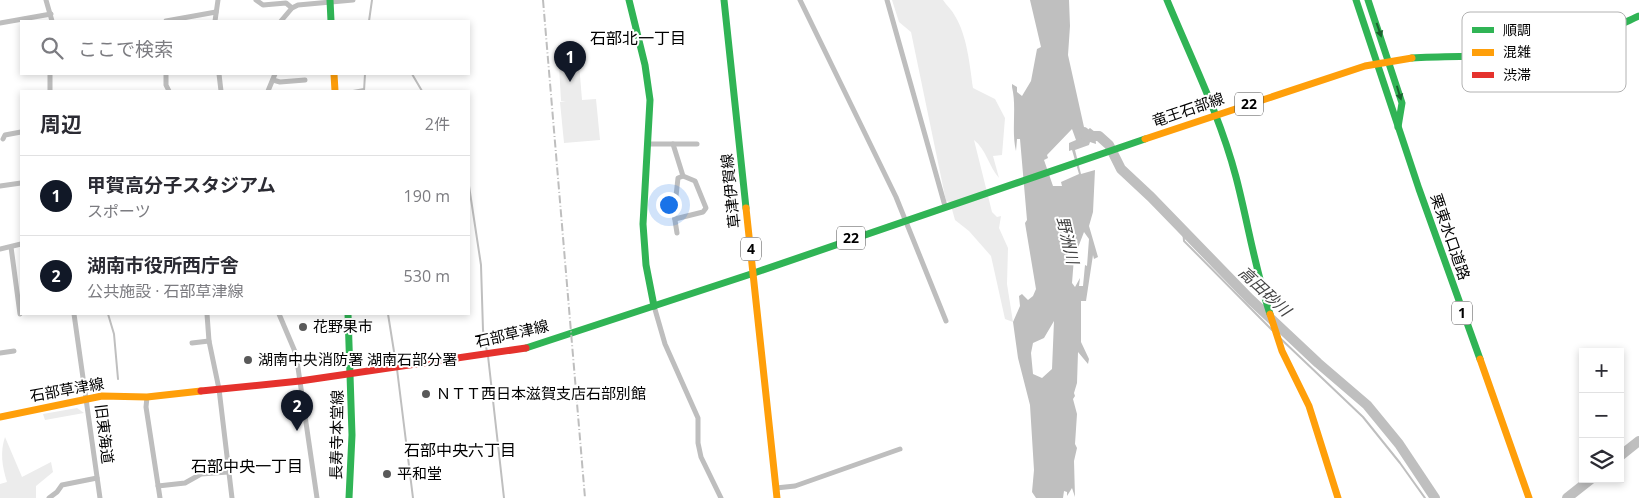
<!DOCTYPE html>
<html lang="ja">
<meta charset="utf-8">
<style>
body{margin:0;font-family:"Open Sans","Noto Sans JP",sans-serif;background:#f7f7f7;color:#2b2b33}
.controls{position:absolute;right:15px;bottom:15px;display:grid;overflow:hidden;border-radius:0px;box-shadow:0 2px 8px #0003}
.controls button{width:45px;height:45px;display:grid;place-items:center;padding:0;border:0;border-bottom:1px solid #e1e1e2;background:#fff;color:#2b2b33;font:25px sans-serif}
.you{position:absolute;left:668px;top:204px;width:18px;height:18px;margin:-12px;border:4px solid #fff;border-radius:50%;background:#1a73e8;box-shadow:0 0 0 8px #1a73e833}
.badge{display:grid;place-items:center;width:32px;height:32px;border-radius:50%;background:#111827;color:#fff;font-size:16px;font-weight:700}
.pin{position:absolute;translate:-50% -41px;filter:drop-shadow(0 1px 2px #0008)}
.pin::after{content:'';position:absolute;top:26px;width:18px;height:15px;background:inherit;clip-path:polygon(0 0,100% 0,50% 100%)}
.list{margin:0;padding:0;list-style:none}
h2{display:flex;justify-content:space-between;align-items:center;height:65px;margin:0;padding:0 20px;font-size:21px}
h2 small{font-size:16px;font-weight:400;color:#7c7c81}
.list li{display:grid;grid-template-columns:32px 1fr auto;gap:15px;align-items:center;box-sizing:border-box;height:80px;padding:0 20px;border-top:1px solid #e1e1e2}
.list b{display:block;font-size:19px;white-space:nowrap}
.list p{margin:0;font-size:16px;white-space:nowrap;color:#7c7c81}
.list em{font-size:16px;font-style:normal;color:#7c7c81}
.icon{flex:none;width:28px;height:28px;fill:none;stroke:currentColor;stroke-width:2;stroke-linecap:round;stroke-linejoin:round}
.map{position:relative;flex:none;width:1639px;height:498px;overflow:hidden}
.search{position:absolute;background:#fff;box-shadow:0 2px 8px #0003;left:20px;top:20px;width:450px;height:55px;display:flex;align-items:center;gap:12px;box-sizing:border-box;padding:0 18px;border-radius:0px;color:#7c7c81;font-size:19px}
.panel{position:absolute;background:#fff;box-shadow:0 2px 8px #0003;left:20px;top:90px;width:450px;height:225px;border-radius:0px}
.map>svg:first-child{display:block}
</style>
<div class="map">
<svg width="1639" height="498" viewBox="0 0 1639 498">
<rect width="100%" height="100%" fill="#fff"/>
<g fill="#ececec">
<path d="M892 0H943C947 6 952 10 955 16 967 35 970 66 973 88L995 99 1005 118 1002 155 993 156 999 178C989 167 986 149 974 140L992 212 997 217 1001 216 999 228 1008 248 1007 284 1013 322 1005 319 991 256 969 231 955 220 950 202 946 201 911 32 899 22Z"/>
<path d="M579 63 582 100 596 99 600 140 564 143 560 102 566 101H561L559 65Z"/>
<path d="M77 408 84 413 45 420 43 414Z"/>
<path d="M5 437 22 477 51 462 53 472 36 486V498H0V484L7 482C2 466 0 452 5 437Z"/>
</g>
<path fill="#bfbfbf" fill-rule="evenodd" d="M1030 0H1069L1070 26 1068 55 1084 127 1085 132 1090 128 1095 132 1096 144 1090 142 1089 145 1075 150 1081 174 1095 170 1093 212 1089 226 1098 257 1094 259 1093 255 1086 301H1081V342L1089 359 1088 364 1078 352 1077 383 1074 393 1075 396 1073 399 1077 414 1075 444 1077 448 1074 461 1075 497 1072 488 1067 496V492L1064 491 1063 498H1036L1032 492 1034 470 1030 405 1018 358 1013 322 1020 306 1019 296 1022 294 1028 300 1033 296 1036 289 1025 223 1027 220 1020 139H1017L1016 151C1011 130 1017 108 1012 87V84L1017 87V92L1022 96 1031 81 1037 49 1041 47ZM1072 129 1076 140 1069 143V151L1072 150 1079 174 1061 182 1062 186H1053L1044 160 1048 158 1047 155ZM1084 232 1089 239 1087 266 1085 265 1083 286H1079L1080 278 1075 287 1072 283 1074 258ZM1054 321 1052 369 1042 378 1033 374 1031 353 1033 343 1044 338Z"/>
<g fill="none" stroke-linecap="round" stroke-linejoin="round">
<g stroke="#bfbfbf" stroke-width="2">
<path d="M369 21 372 0"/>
<path d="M412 74 422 91"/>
<path d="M353 91 364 89"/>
<path d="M364 91 365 74"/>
<path d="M469 186 481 265 483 330 487 352"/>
<path d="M1183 229 1184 241 1272 330"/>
<path d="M108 314 114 334 118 379"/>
<path d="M388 314 396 364"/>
<path d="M1281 339 1363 417 1400 463 1425 498"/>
<path d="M488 356 504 498"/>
<path d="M397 369 413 498"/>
</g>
<g stroke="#bfbfbf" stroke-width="10">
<path d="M1084 132 1086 136H1099L1109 145 1121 169 1151 197 1250 299 1318 363 1367 405 1399 444 1435 498"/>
<path d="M1620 456 1639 441"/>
<path d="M1567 498 1591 479"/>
</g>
<g stroke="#bebebe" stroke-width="5">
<path d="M46 0 52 21"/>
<path d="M256 0 263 5 286 3 292 8"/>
<path d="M800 0 896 197 946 321"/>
<path d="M887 0 945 206"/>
<path d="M166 21 216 12"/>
<path d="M215 21 218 0"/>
<path d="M281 21 292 8 298 5 353 0"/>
<path d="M0 23 51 14"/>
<path d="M50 74V91"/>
<path d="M166 74V85L169 91"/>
<path d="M219 74 221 91"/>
<path d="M273 80 280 82 305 80"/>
<path d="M268 91 275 74"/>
<path d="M3 139 5 135 21 132"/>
<path d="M648 144H697"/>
<path d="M673 144 683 176 678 178 674 214 677 233"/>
<path d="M0 186 21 183"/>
<path d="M675 219 703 212 706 208 695 181 683 176"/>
<path d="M11 247 20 314"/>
<path d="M0 249 21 244"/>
<path d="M654 306 665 344 698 418V443L701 457 721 498"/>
<path d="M74 314 100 498"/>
<path d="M207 314 209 341 219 389 232 498"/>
<path d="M279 314 296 354 317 498"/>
<path d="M192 343 209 341"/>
<path d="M0 353 14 351"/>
<path d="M147 397 146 407 160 498"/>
<path d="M158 486 185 483 201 474 228 472"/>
<path d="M776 488 795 486 900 449"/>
<path d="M49 498 57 492 62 485 97 478"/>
</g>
<g stroke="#30b455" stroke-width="7">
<path d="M330 0 331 21"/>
<path d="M629 0 645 65 650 100 643 224 646 265 654 306"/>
<path d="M724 0 746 208"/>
<path d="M1167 0C1191 58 1220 116 1236 177 1248 223 1255 269 1270 314"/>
<path d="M1356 0 1419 189 1480 359"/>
<path d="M1368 0 1402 103 1398 127"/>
<path d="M1412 58C1457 55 1504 59 1549 50 1581 43 1610 29 1639 16"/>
<path d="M754 273 1145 139"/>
<path d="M348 314 352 435 349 498"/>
<path d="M526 348 754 273"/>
</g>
<g stroke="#ff9f0a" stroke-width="7">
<path d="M334 74 335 91"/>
<path d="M1145 139 1365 66 1412 58"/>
<path d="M746 208 777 498"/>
<path d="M1270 314 1282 351 1309 406 1338 498"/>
<path d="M1480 359 1529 498"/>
<path d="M0 417 102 396 147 397 201 391"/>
</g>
<path stroke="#e5322d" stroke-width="7" d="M201 391 300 381 526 348"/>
<path stroke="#bebebe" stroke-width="2" stroke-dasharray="8 2.5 1 2.5" stroke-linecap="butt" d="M543 0 585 498"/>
</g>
<defs><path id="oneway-solid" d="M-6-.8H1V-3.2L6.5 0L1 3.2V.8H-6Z" transform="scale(1.25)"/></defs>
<g fill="#1a632f">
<use href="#oneway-solid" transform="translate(1379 30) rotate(71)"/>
<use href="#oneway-solid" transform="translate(1399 93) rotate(73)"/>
</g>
<g fill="#595959" stroke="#fff" stroke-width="2">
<circle cx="303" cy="327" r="5"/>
<circle cx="248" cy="360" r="5"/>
<circle cx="426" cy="394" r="5"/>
<circle cx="387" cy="474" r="5"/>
</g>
<g text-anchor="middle" stroke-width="4" stroke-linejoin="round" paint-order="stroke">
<g fill="#fff" stroke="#4c4c4c" stroke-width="1">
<rect x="1235" y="92.5" width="28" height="23" rx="4"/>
<rect x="837" y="226.5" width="28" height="23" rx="4"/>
<rect x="741" y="237.5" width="20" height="23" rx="4"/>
<rect x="1452" y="301.5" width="20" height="23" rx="4"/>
</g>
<g font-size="14" font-weight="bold" fill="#000">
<text x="1249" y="109">22</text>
<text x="851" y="243">22</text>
<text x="751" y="254">4</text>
<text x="1462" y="318">1</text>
</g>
<g font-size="15" fill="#000" stroke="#fff">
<text transform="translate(1188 110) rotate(-19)" y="5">竜王石部線</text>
<text transform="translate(731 191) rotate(-96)" y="5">草津伊賀線</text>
<text transform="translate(1450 237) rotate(71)" y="5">栗東水口道路</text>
<text transform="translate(512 334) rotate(-13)" y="5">石部草津線</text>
<text transform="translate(67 390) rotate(-10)" y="5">石部草津線</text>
<text transform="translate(104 434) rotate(83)" y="5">旧東海道</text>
<text transform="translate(337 435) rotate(-89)" y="5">長寿寺本堂線</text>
</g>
<g font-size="15" fill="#000" stroke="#fff" text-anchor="start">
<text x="313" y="332">花野果市</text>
<text x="258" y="365">湖南中央消防署 湖南石部分署</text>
<text x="436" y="399">ＮＴＴ西日本滋賀支店石部別館</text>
<text x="397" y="479">平和堂</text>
</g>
<g font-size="16" fill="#000" stroke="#fff">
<text x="638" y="44">石部北一丁目</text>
<text x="460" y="456">石部中央六丁目</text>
<text x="247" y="472">石部中央一丁目</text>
</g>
<g font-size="16" font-style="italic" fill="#444" stroke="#fff">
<text transform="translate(1068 240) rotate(77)" y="6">野洲川</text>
<text transform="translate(1265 291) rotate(43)" y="6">高田砂川</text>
</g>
</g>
<rect x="1462" y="12" width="164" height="80" rx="8" fill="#fff" stroke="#b2b2b2" stroke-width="1"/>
<rect x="1472" y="27" width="22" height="6" fill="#30b455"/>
<rect x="1472" y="49" width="22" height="7" fill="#ff9f0a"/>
<rect x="1472" y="72" width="22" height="6" fill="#e5322d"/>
<g font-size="14" fill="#000">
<text x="1503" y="35">順調</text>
<text x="1503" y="57">混雑</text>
<text x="1503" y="80">渋滞</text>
</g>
</svg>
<div class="controls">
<button>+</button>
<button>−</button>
<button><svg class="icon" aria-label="layers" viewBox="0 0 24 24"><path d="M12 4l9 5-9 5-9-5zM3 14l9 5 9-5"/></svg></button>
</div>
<div class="you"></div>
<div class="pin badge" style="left:570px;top:82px">1</div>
<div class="pin badge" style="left:297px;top:431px">2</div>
<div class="search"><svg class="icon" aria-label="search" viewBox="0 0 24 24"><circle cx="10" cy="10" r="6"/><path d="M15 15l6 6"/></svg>ここで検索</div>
<section class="panel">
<h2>周辺<small>2件</small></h2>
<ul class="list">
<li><span class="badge">1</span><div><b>甲賀高分子スタジアム</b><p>スポーツ</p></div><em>190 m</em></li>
<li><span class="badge">2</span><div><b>湖南市役所西庁舎</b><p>公共施設 · 石部草津線</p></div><em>530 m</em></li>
</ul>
</section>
</div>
